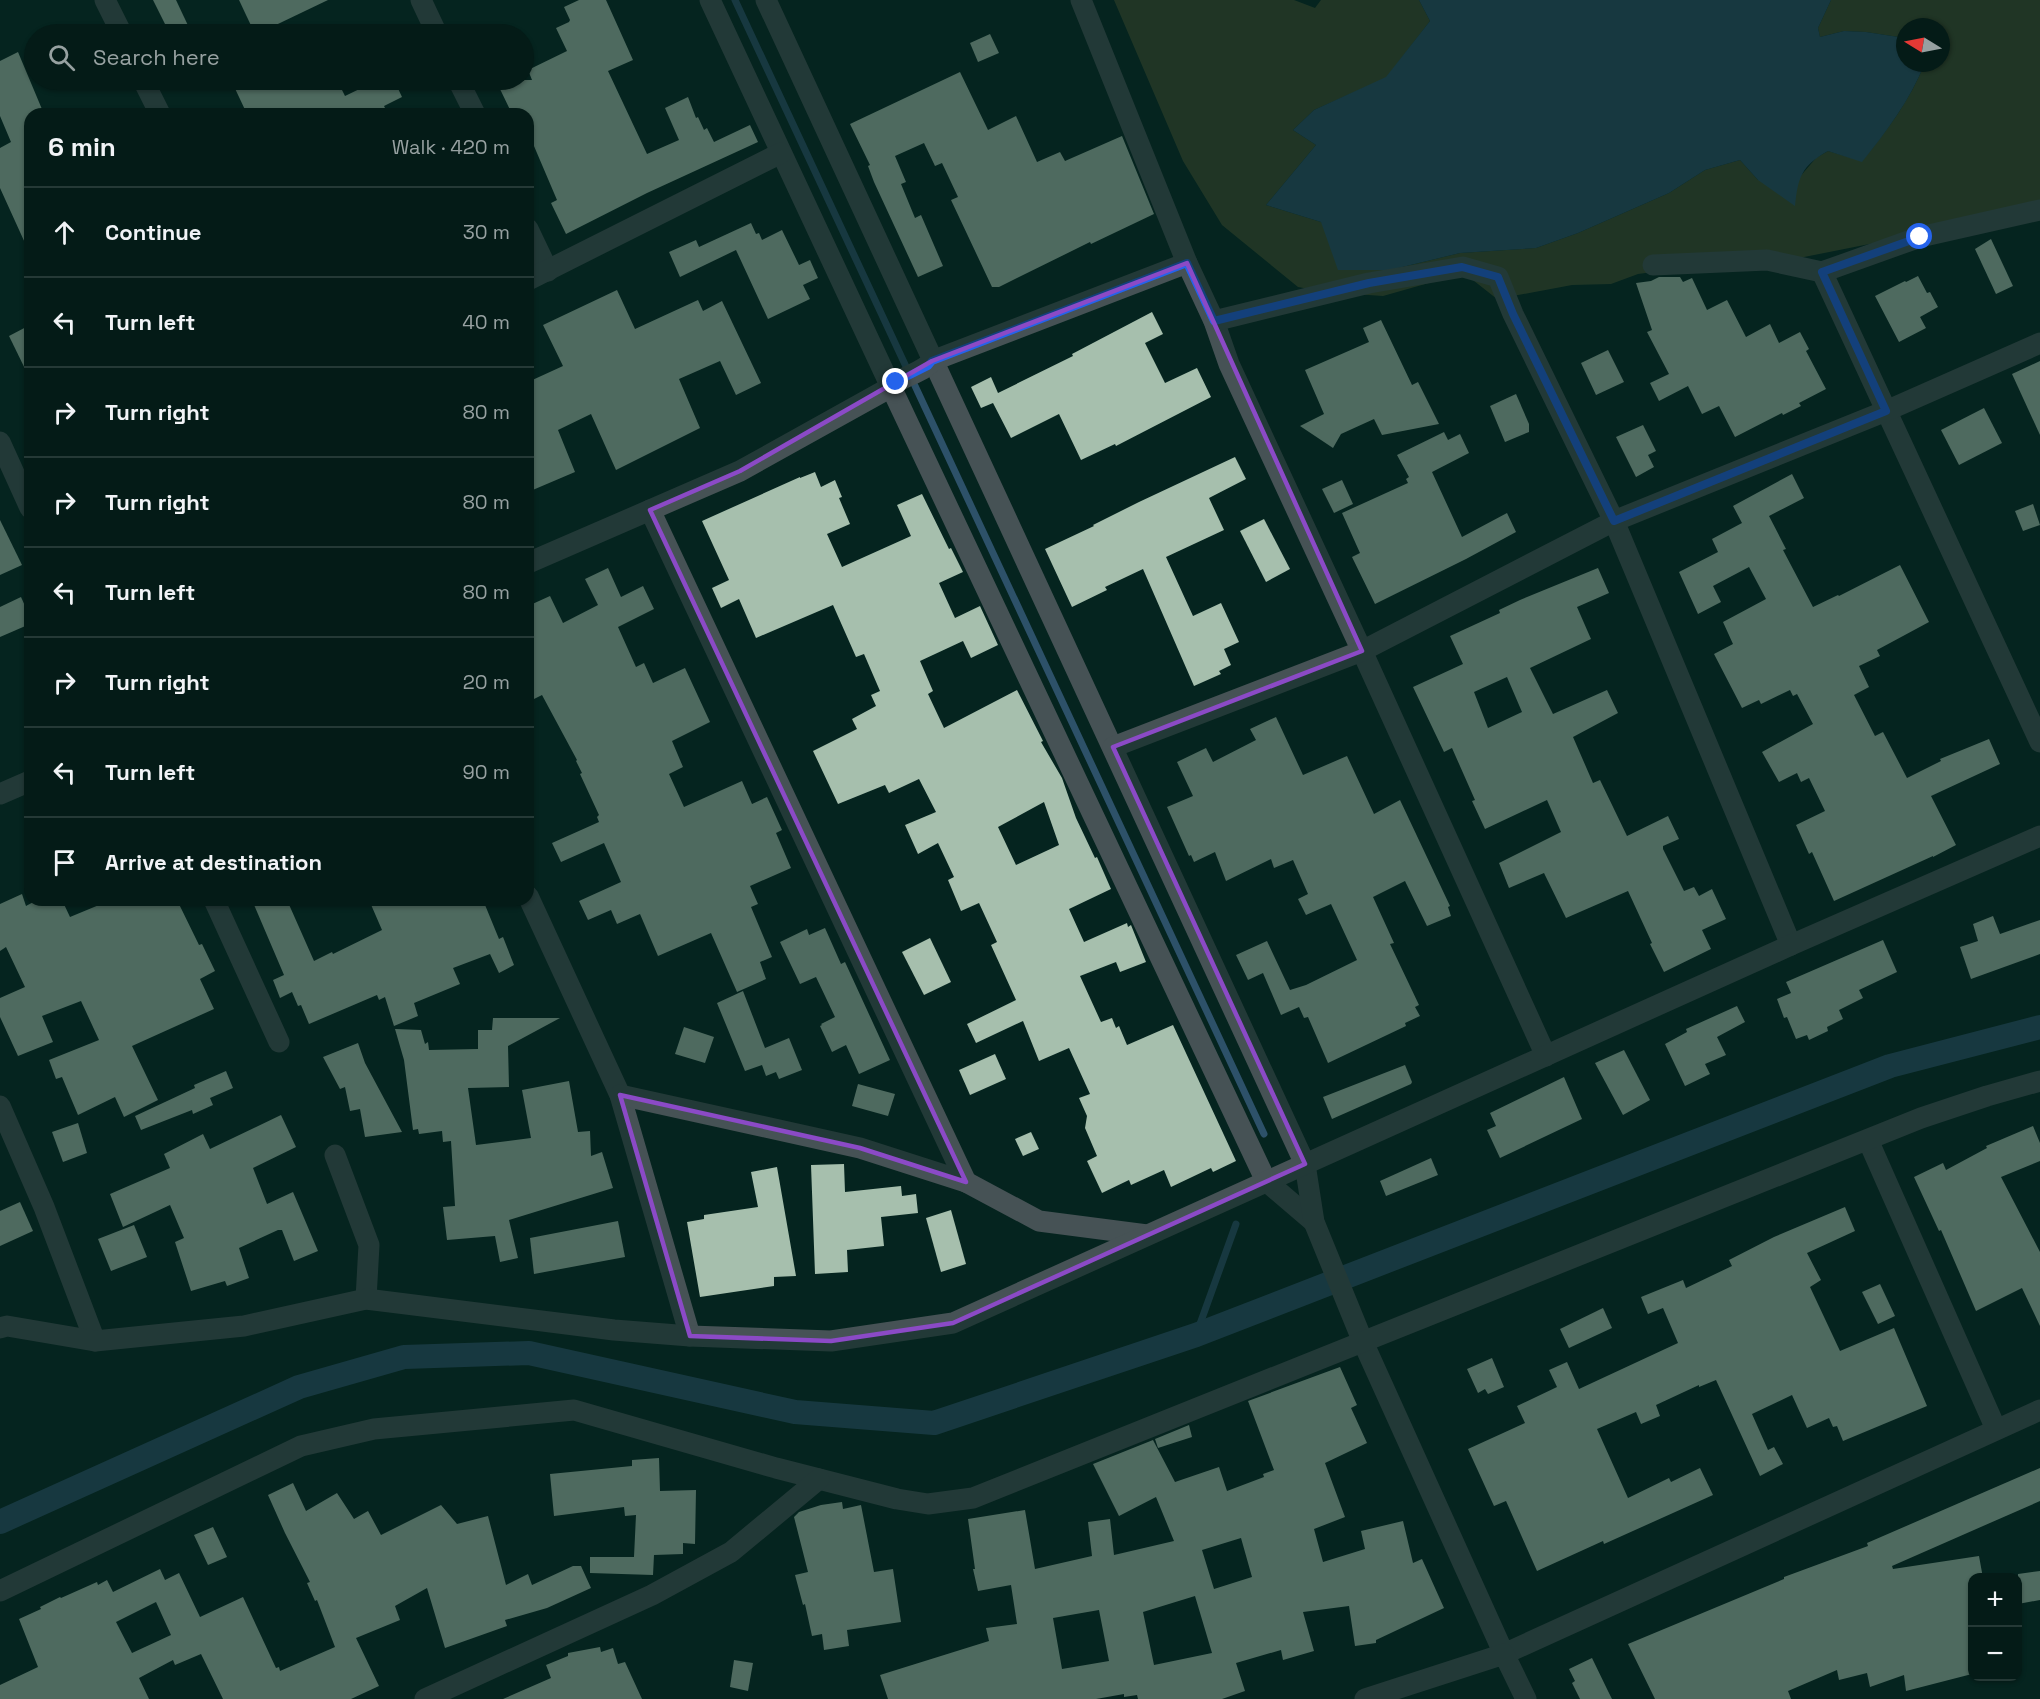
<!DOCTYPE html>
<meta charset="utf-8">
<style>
body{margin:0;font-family:"Space Grotesk",sans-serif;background:#122824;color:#f1f3f6}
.controls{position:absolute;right:18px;bottom:18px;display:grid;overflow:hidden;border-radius:12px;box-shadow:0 2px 4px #0004}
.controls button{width:54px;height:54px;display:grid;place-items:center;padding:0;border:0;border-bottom:2px solid #253936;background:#041b17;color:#f1f3f6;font:30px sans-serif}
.compass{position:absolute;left:1896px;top:18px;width:54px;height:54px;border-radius:50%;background:#041b17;box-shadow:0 2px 4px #0004;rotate:280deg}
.stop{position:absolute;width:18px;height:18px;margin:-14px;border:4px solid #2563eb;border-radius:50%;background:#fff}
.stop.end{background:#2563eb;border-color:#fff;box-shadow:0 2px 6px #0008}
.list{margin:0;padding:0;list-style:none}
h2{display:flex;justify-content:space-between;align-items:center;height:78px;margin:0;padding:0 24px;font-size:26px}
h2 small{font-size:20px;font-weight:400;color:#97a1a1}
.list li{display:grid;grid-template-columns:39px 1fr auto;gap:18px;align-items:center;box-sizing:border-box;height:90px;padding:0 24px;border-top:2px solid #253936}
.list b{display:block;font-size:22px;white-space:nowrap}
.list em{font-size:20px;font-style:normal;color:#97a1a1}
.icon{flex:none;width:33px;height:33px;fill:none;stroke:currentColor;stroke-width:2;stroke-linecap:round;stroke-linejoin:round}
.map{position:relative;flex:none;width:2040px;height:1699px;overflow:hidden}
.search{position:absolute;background:#041b17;box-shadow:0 2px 4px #0004;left:24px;top:24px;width:510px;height:66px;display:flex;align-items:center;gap:15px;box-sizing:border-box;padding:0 21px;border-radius:33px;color:#97a1a1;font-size:22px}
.panel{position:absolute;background:#041b17;box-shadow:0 2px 4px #0004;left:24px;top:108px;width:510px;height:798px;border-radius:18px}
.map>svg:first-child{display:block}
</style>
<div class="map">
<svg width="2040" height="1699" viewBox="0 0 2040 1699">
<rect width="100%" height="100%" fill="#05241f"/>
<path fill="#404b2e" d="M1114 0H1294L1315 8 1321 0H1419L1430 21 1386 78 1314 110 1293 130 1316 145 1266 205 1321 222 1390 270 1460 253 1536 248 1578 233 1669 193 1705 170 1740 160 1758 180 1798 179 1816 158 1828 151 1862 161C1887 131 1910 100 1925 63H1941V27H1905V38L1866 32 1844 31 1820 37 1818 28 1831 0H2040V210L1789 260 1726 262 1638 274 1611 284 1572 285 1497 299 1464 273 1383 296 1326 292 1298 287 1222 225 1183 161Z"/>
<path fill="#2d5169" d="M1419 0H1831L1818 28 1820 37 1844 31 1866 32 1905 38V63H1925C1910 100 1887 131 1862 162L1828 151C1801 166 1798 178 1795 206L1758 180 1740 160 1705 170 1669 193 1578 233 1536 248 1460 253 1390 270H1338L1321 222 1266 205 1316 145 1293 130 1314 110 1386 77 1430 21Z"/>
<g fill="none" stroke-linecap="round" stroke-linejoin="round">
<g stroke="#2d5169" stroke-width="7">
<path d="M735 0 1264 1134"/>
<path d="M1196 1335 1236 1224"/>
</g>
<path stroke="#2d5169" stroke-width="24" d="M0 1522 299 1387 404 1357 529 1353 795 1412 934 1423 1196 1335 1890 1066 2040 1027"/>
</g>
<g fill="#a6bfad" fill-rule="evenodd">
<path d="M153 0H176L192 34H170Z"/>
<path d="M239 0H328L257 34H255Z"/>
<path d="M579 0H606L633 60 608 71 647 154 679 140 665 108 688 97 696 118 698 117 704 130 707 128 714 142 750 125 758 142 647 193 566 234 551 203 557 200 528 132V114H512L500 89 520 80H532L528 70 567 51 556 28 569 22 570 20 564 7Z"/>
<path d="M990 34 999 53 978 62 970 43Z"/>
<path d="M18 52 44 114H30V254L0 188V148L11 142 0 116V61Z"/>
<path d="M960 72 988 130 1016 116 1037 162 1060 152 1065 161 1122 136 1154 214 1091 244 1090 242 999 287H992L951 200 958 197 942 163 935 166 924 143 895 156 906 182 901 184 915 218 921 215 943 266 918 277 874 182 868 166 870 165 850 124Z"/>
<path d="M231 80H337L345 96 378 80H394L402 97 384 106 388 114H247Z"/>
<path d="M751 223 756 234 759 233 762 240 782 230 799 265 810 260 818 278 803 285 810 299 768 319 736 250 680 277 669 252 696 240 699 247Z"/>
<path d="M1991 239 2013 286 1996 294 1975 249Z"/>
<path d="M1918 276 1927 293 1930 292 1938 307 1920 317 1926 328 1899 342 1875 296 1905 281 1906 282Z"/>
<path d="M1659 277H1680L1683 282 1692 278 1707 310 1727 300 1746 337 1770 324 1779 343 1800 332 1809 349 1806 351 1826 389 1799 403 1801 406 1783 415 1782 413 1735 437 1719 406 1702 414 1688 386 1659 401 1650 383 1669 374 1647 332 1652 330 1636 283 1651 281Z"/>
<path d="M617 290 635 329 698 300 703 311 722 301 761 383 736 395 720 361 679 379 700 428 616 470 591 414 558 430 575 472 528 492V382L563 366 543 325Z"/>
<path d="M1152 312 1163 334 1145 343 1165 383 1197 368 1211 397 1116 446 1115 444 1081 460 1059 414 1011 438 993 403 981 408 971 387 991 377 998 393 1073 356 1072 354Z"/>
<path d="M1381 320 1412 385 1418 382 1439 424 1382 435 1374 419 1341 434 1333 448 1300 426 1324 414 1305 370 1369 342 1363 328Z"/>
<path d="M30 325V379L9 336Z"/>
<path d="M1608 350 1624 382 1596 395 1581 363Z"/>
<path d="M2040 361V435L2012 374Z"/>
<path d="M1516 394 1529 424V432L1505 442 1490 406Z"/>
<path d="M1984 408 2002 443 1959 465 1941 430Z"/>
<path d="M1643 425 1656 451 1648 455 1654 467 1636 477 1616 437Z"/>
<path d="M1444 432 1448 440 1460 434 1469 453 1432 472 1462 537 1507 513 1516 532 1466 559 1375 604 1352 557 1360 553 1342 513 1408 483 1406 479 1409 477 1397 455Z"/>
<path d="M1235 457 1246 479 1209 498 1224 530 1166 557 1193 616 1221 603 1239 642 1224 649 1231 665 1219 671 1221 674 1194 686 1143 569 1105 587 1107 590 1072 607 1045 549 1094 526 1093 525 1139 502Z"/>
<path d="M815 472 821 487 835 480 842 497 839 498 850 524 827 534 842 567 911 536 897 505 922 494 949 549 951 548 963 572 939 583 955 618 980 606 998 645 971 658 963 641 920 661 933 691 928 694 944 728 1017 690 1043 741 1041 742 1062 778 1076 818 1095 858 1097 857 1111 889 1069 909 1084 942 1127 923 1128 927 1131 925 1146 962 1120 972 1116 962 1080 976 1101 1022 1112 1018 1116 1028 1119 1026 1127 1045 1173 1025 1236 1161 1213 1172 1211 1168 1171 1187 1164 1170 1131 1185 1129 1180 1102 1193 1087 1161 1097 1156 1085 1128 1087 1116 1079 1098 1090 1094 1069 1048 1039 1061 1023 1021 976 1043 967 1024 1016 1000 991 945 997 942 979 903 961 911 948 880 954 877 938 843 918 854 905 825 936 812 919 779 889 793 885 785 838 804 813 751 857 729 852 719 876 706 871 695 880 691 864 654 856 657 833 605 756 638 739 599 721 608 712 588 729 580 702 521 800 477V478ZM1044 802 1059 845 1016 865 998 827Z"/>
<path d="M1792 474 1804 498 1769 516 1786 549 1783 550 1813 607 1838 595 1839 596 1900 565 1929 622 1877 650 1880 656 1859 666 1869 687 1854 695 1875 736 1883 732 1907 778 1941 761 1940 759 1989 739 2000 764 1931 796 1956 845 1933 857V856L1834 901 1812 852 1809 854 1796 825 1825 811 1809 778 1801 782 1797 773 1779 782 1762 752 1813 724 1797 694 1793 696 1790 690 1761 704 1759 700 1742 708 1714 654 1733 644 1723 622 1766 599 1749 567 1713 586 1721 602 1698 614 1679 572 1718 552 1712 539 1742 523 1733 506Z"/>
<path d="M1342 480 1353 504 1334 513 1322 489Z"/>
<path d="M2033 504 2040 525 2023 531 2015 511Z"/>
<path d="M1264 519 1290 569 1266 582 1240 531Z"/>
<path d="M0 520 22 565 0 575Z"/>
<path d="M608 568 621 597 643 586 654 609 618 627 636 667 644 663 653 683 685 668 710 722 672 741 683 767 669 774 684 807 742 781 752 804 767 797 782 830 776 833 791 868 750 886 758 904 751 907 772 957 760 962 766 979 737 992 711 933 658 956 640 914 617 924 611 910 588 920 579 901 621 882 604 843 561 862 552 843 599 822 597 817 599 815 580 774 582 773 576 761 577 760 542 695 528 702V606L550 596 563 623 598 605 585 579Z"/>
<path d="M1598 568 1609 593 1577 607 1591 639 1530 668 1553 714 1607 690 1618 713 1573 737 1593 783 1600 780 1627 836 1668 816 1679 839 1663 846V849L1684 891 1694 887 1699 896 1712 889 1726 919 1702 930 1711 949 1664 972 1650 944 1652 943 1628 891 1566 918 1544 873 1509 888 1499 863 1561 832 1547 800 1485 829 1472 801 1475 800 1452 748 1444 752 1413 687 1463 664 1450 636 1500 613 1499 610 1520 600ZM1507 677 1522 712 1488 728 1474 692Z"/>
<path d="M21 597 30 617V624L0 637V607Z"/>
<path d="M1276 717 1303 775 1347 756 1374 814 1400 800 1450 906 1448 907 1451 916 1427 926 1405 881 1373 897 1394 943 1390 944 1419 1005 1415 1007 1420 1016 1405 1023 1406 1026 1328 1063 1308 1017 1304 1018 1299 1007 1281 1015 1263 973 1248 980 1236 955 1267 941 1290 990 1306 985 1357 960 1331 904 1306 915 1298 899 1308 894 1293 860 1274 868 1271 859 1226 881 1215 852 1194 862 1191 855 1189 856 1167 807 1193 796 1177 762 1206 748 1213 762 1256 740 1250 729Z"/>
<path d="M22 894 26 906 37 900H62L70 917 111 900H177L199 945 202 944 215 971 200 979 214 1009 132 1046 158 1100 124 1117 115 1097 78 1115 62 1077 56 1079 49 1060 99 1040 81 1001 42 1016 53 1042 18 1056 0 1017V998L25 987 6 947 0 951V904Z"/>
<path d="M252 900H287L314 961 332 952 333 954 382 930 369 900H483L499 939 503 937 514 965 499 973 490 954 453 968 460 984 414 1003 418 1016 394 1026 385 997 379 1000 377 995 309 1024 301 1005 298 1006 292 992 280 998 273 980 284 975Z"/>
<path d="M1993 916 2000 934 2040 920V954L1971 979 1960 947 1978 941 1973 924Z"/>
<path d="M825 928 841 964 845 962 890 1060 859 1074 846 1045 832 1052 820 1026 822 1025 821 1024 835 1017 816 977 800 984 780 942 807 929 809 935Z"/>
<path d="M930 938 951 982 924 995 902 952Z"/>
<path d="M1883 940 1897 972 1859 990 1863 998 1839 1010 1843 1019 1827 1027 1828 1031 1809 1040 1807 1035 1796 1039 1787 1017 1784 1018 1777 999 1791 993 1786 982Z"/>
<path d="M743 991 765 1048 789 1038 802 1070 779 1079 776 1072 766 1076 762 1065 745 1071 717 1003Z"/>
<path d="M1737 1006 1745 1022 1717 1037 1726 1055 1705 1064 1710 1074 1685 1086 1665 1044 1687 1032 1686 1029Z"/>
<path d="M493 1018H560L508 1046 509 1087 468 1088 476 1145 531 1138 522 1090 569 1081 578 1132 590 1131 591 1156 602 1152 613 1188 509 1220 518 1258 500 1262 495 1236 447 1240 443 1207 455 1206 451 1141 443 1142 442 1131 419 1134 418 1129 413 1130 404 1060 395 1029 421 1030 425 1044 428 1042 429 1050 478 1049V1030H492Z"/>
<path d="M684 1027 714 1037 705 1063 675 1054Z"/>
<path d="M358 1043 365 1063 402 1132 365 1137 360 1109 350 1111 345 1087 340 1089 323 1057Z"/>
<path d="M1624 1050 1650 1100 1623 1115 1595 1063Z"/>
<path d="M995 1054 1006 1079 970 1095 959 1070Z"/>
<path d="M1405 1065 1412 1082 1411 1084 1332 1119 1323 1097Z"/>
<path d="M226 1071 233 1088 210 1098 213 1105 193 1114 192 1110 141 1130 135 1116 195 1088 194 1085Z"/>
<path d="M1564 1077 1582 1119 1500 1158 1487 1130 1496 1126 1490 1113Z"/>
<path d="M858 1084 895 1094 888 1116 852 1106Z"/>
<path d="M281 1115 296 1147 253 1168 267 1204 293 1192 318 1251 294 1261 282 1230H278L239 1248 249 1278 227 1286 225 1281 191 1291 175 1242 184 1238 170 1205 123 1227 110 1194 170 1168 164 1154 203 1134 210 1149Z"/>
<path d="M78 1123 87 1153 63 1162 52 1132Z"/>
<path d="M2033 1126 2040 1143V1161L2001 1177 2040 1252V1326L2022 1288 1976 1311 1941 1230 1939 1231 1914 1177 1943 1163 1946 1170 1987 1148 1986 1146Z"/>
<path d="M1031 1132 1039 1149 1023 1156 1015 1139Z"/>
<path d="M1431 1158 1438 1175 1386 1196 1380 1181Z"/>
<path d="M844 1164 845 1192 901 1186 902 1196 916 1194 918 1213 881 1217 884 1246 847 1250 848 1272 815 1274 811 1165Z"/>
<path d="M777 1167 796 1276 774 1277V1286L700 1297 687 1222 704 1219V1215L758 1207 751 1172Z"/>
<path d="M20 1202 33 1231 0 1246V1211Z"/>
<path d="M1845 1207 1855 1231 1807 1253 1821 1280 1810 1287 1840 1351 1894 1328 1927 1406 1843 1441 1837 1426 1833 1427 1829 1418 1807 1428 1792 1395 1752 1414 1768 1450 1774 1447 1783 1464 1760 1476 1716 1380 1699 1387V1385L1656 1405 1660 1416 1641 1424 1636 1412 1597 1429 1628 1498 1669 1478 1671 1482 1700 1468 1713 1495 1604 1544 1603 1541 1537 1571 1506 1501 1494 1506 1468 1449 1525 1423 1517 1406 1557 1387 1549 1370 1567 1362 1579 1389 1678 1343 1663 1308 1648 1314 1641 1297 1683 1280 1686 1288 1732 1266 1729 1260 1774 1237Z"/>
<path d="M951 1210 966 1264 941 1272 926 1218Z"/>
<path d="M618 1221 625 1257 534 1274 530 1238Z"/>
<path d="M134 1225 147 1257 111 1271 98 1239Z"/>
<path d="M1880 1284 1895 1316 1878 1324 1862 1292Z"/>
<path d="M1603 1308 1612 1328 1569 1348 1560 1329Z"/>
<path d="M1492 1358 1504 1387 1488 1394 1485 1389 1478 1393 1467 1369Z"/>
<path d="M1340 1367 1357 1405 1351 1408 1367 1443 1325 1463 1345 1517 1314 1529 1323 1562 1365 1549 1361 1531 1403 1521 1413 1563 1422 1559 1444 1608 1376 1640V1643L1355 1646 1349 1606 1303 1612 1314 1651 1283 1660 1281 1650 1236 1663 1245 1691 1222 1699H1138L1137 1695 1124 1697V1694L1096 1699H888L880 1675 989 1641 986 1628 1017 1624 1011 1585 978 1591 973 1569H975L968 1519 1025 1510 1035 1569 1092 1556 1088 1522 1110 1519 1114 1555 1174 1541 1156 1497 1119 1516 1093 1464 1153 1440 1175 1482 1219 1467 1227 1491 1264 1477 1263 1474 1274 1470 1248 1401ZM1241 1538 1252 1577 1214 1589 1202 1550ZM1195 1596 1212 1653 1154 1665 1143 1612ZM1099 1610 1109 1661 1062 1669 1053 1618Z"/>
<path d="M1189 1425 1192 1437 1158 1448 1155 1439Z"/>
<path d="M659 1458 660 1491 696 1490 695 1544 683 1543V1554L654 1555 653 1575 590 1573V1557H634L636 1515 625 1516 624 1507 554 1516 550 1474 632 1466V1460Z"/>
<path d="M2040 1468V1501L1892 1566 1893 1569 1979 1556 1983 1578H1971L1972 1674 1906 1691 1904 1675 1870 1687 1867 1673 1839 1680 1837 1670 1788 1691 1791 1699H1655L1628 1644 1784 1579V1577L1868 1546 1867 1543Z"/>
<path d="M293 1483 306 1511 337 1493 354 1519 368 1511 381 1535 441 1505 457 1524 488 1516 506 1585 528 1574 532 1585 573 1566H581L591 1588 547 1608 505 1620 507 1626 445 1648 427 1588 395 1606 400 1620 356 1638 379 1686 351 1699H223L201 1654 175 1665 173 1660 139 1678 149 1699H0V1685L38 1667 19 1619 41 1609 40 1607 60 1597 61 1598 97 1582 98 1585 107 1580 113 1592 160 1569 165 1580 179 1573 200 1617 243 1597 276 1668 279 1667 280 1671 335 1647 317 1600 315 1601 307 1583 310 1582 285 1533 268 1495ZM156 1602 171 1635 132 1653 116 1622Z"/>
<path d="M842 1502 843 1509 861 1505 874 1572 893 1569 901 1622 847 1630 849 1646 824 1650 822 1634 812 1636 805 1604 803 1605 795 1575 808 1572 794 1517 799 1512 821 1505Z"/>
<path d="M213 1527 227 1557 208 1565 194 1535Z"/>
<path d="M2040 1571V1600L2018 1604V1574Z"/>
<path d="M600 1647 601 1652 613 1648 618 1664 625 1662 642 1699H503L551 1678 546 1665 568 1656V1653Z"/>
<path d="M1592 1658 1607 1689 1612 1699H1580L1572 1683 1575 1681 1569 1669Z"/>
<path d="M734 1660 753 1663 748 1691 730 1687Z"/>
</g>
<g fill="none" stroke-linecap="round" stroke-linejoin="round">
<g stroke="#465255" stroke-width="21">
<path d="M105 0 122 34"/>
<path d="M421 0 437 34"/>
<path d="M710 0 891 387 1266 1181 1314 1222"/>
<path d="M766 0C945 388 1127 776 1305 1164L1314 1222 1363 1342 1504 1654 2040 1410"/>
<path d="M1081 0 1187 263 1214 321 1229 364 1362 651 1546 1056"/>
<path d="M143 80 160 114"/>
<path d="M458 80 475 114"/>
<path d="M528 229 548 271"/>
<path d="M1653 265 1767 260 1822 272 1920 237 2040 210"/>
<path d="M1822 272 2040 742"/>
<path d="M528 280 781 153"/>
<path d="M1214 321 1369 283 1463 267 1498 277 1513 314 1614 521 1791 945"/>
<path d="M0 442 30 508"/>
<path d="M650 510 966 1182"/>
<path d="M528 563 740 471 891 387C902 375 922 374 932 361L1187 263"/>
<path d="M1113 747 1362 651 1614 521 1886 411 2040 343"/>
<path d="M0 794 30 781"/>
<path d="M528 896 620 1095 690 1336"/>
<path d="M214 900 279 1042"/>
<path d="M620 1095 860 1148 966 1182 1039 1221 1147 1235"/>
<path d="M0 1106 44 1207 95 1341"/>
<path d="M1868 1140 1996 1429"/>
<path d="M335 1155 369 1245 366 1299"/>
<path d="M0 1328 7 1326 95 1341 244 1326 366 1299 614 1330 690 1336 831 1341 953 1323 1791 945 2040 836"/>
<path d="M0 1591 301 1446 374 1429 574 1410 776 1468 897 1499 928 1504 973 1498 1921 1118 1987 1096 2040 1081"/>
<path d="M425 1699 652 1595 731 1552 819 1479"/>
<path d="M1365 1699 1504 1654 1526 1699"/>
</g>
</g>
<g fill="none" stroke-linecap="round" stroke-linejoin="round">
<path stroke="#2563eb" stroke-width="8" d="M896 382 928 366 932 361 1187 263 1214 321 1369 283 1462 267 1498 277 1513 314 1614 521 1886 411 1822 272 1920 237"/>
</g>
<path d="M0 0H2040V1699H0ZM1187 263 1362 651 1113 747 1305 1164 953 1323 831 1341 690 1336 620 1095 860 1148 966 1182 650 510 740 471 932 361Z" fill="#05241f" fill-opacity=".55" fill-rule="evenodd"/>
<path fill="none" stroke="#8b4ac6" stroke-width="4.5" stroke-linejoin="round" d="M1187 263 1362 651 1113 747 1305 1164 953 1323 831 1341 690 1336 620 1095 860 1148 966 1182 650 510 740 471 932 361Z"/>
</svg>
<div class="controls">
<button>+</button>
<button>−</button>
</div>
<svg class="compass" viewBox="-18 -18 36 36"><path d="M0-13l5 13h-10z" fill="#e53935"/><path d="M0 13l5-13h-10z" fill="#97a1a1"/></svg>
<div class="stop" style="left:1920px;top:237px"></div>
<div class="stop end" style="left:896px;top:382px"></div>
<div class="search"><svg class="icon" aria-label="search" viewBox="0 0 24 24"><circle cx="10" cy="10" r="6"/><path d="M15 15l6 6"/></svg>Search here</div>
<section class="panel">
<h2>6 min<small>Walk · 420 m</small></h2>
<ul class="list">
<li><svg class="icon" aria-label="ahead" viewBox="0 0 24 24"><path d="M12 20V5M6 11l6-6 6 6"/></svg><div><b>Continue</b></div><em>30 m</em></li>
<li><svg class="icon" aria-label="left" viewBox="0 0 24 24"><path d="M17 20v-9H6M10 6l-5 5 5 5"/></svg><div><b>Turn left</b></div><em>40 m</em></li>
<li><svg class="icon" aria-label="right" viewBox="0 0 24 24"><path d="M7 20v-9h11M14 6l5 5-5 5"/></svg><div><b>Turn right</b></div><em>80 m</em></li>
<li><svg class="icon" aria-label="right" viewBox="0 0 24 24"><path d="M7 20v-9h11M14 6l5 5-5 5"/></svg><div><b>Turn right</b></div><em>80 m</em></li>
<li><svg class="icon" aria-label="left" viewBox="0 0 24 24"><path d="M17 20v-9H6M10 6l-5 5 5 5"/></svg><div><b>Turn left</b></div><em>80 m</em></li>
<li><svg class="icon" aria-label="right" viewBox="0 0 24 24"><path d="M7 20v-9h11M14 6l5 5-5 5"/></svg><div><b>Turn right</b></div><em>20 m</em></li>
<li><svg class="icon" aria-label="left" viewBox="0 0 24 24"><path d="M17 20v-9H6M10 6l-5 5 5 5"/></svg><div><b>Turn left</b></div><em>90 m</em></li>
<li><svg class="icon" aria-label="arrive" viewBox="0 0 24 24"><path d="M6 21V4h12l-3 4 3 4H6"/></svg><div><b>Arrive at destination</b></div></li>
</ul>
</section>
</div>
